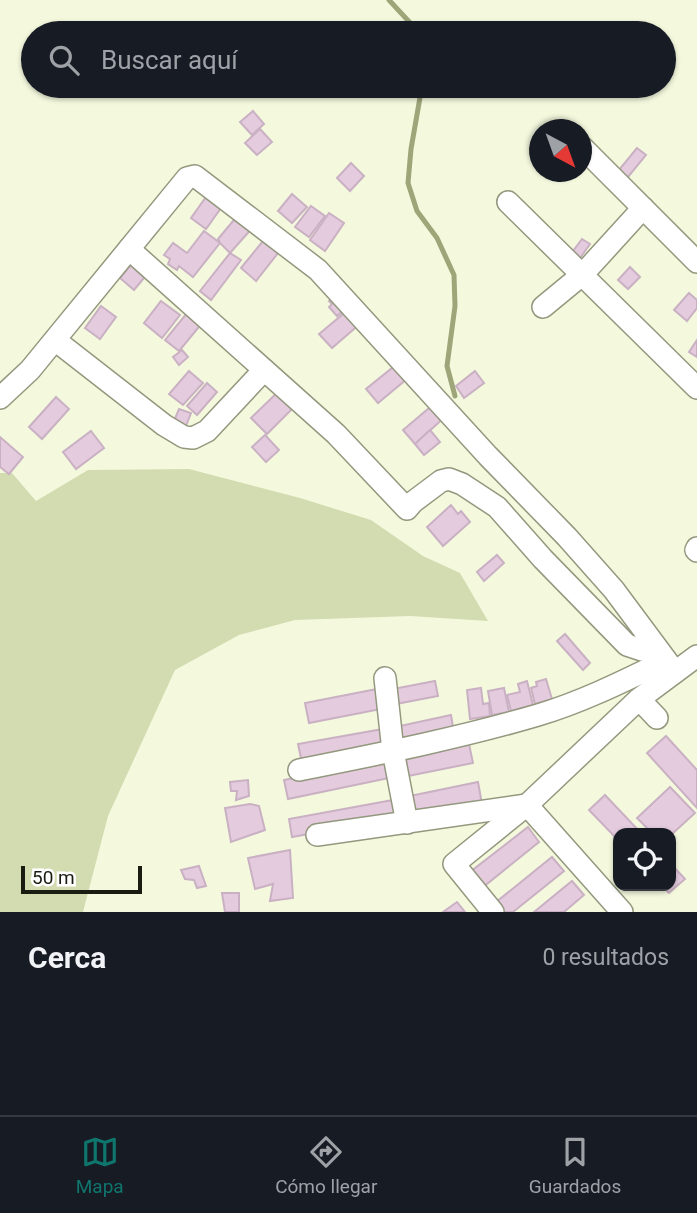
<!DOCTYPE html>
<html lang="es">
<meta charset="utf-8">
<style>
body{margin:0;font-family:Roboto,sans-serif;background:#242831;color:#f1f3f6}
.controls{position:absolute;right:21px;bottom:21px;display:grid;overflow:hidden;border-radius:14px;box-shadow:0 2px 5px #0004}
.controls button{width:63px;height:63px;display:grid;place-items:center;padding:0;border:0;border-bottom:2px solid #363941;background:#171b24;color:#f1f3f6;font:35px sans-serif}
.compass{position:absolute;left:529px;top:119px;width:63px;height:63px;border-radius:50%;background:#171b24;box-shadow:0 2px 5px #0004;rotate:139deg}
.scale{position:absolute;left:21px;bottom:18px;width:121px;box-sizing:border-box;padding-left:7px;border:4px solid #1a1c12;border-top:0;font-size:19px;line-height:24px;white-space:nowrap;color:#1a1c12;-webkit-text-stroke:5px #fff;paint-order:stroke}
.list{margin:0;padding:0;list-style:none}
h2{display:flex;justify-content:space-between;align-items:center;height:91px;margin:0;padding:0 28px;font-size:30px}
h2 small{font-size:23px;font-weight:400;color:#9ea1a6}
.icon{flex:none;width:38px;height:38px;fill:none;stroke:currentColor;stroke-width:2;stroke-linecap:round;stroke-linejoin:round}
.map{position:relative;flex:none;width:697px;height:912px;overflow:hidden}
.search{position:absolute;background:#171b24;box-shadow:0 2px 5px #0004;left:21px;right:21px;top:21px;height:77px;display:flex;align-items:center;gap:18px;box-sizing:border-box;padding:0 24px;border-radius:38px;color:#9ea1a6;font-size:26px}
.sheet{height:203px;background:#171b24}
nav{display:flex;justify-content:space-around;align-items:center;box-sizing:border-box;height:98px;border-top:2px solid #363941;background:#171b24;font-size:19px;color:#9ea1a6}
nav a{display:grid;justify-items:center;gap:4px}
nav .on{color:#0f766e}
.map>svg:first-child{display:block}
</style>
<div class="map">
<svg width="697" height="912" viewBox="0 0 697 912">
<rect width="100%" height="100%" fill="#f4f9de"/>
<path fill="#d3dbb1" d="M189 469 300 498 371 520 423 556 460 573 488 621 410 616 295 620 239 635 175 670 108 816 83 912H0V473H12L36 501 88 470Z"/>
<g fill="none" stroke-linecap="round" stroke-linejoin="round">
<g stroke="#9da579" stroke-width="5">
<path d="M389 0 414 27 416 33"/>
<path d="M422 86 411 149 408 183 417 211 437 238 454 275 455 306 447 366 455 396"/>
</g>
</g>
<g fill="#e4cbde" stroke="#c9b1c3" stroke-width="2">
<path d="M253 111 264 124 252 135 240 122Z"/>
<path d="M260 129 272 142 257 155 245 143Z"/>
<path d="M637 148 646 155 623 183 614 176Z"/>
<path d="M351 163 364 176 350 191 337 178Z"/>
<path d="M292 194 307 207 292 223 278 211Z"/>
<path d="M206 197 221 208 206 229 191 218Z"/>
<path d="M311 206 325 216 309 237 295 227Z"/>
<path d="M329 213 344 223 325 251 310 240Z"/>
<path d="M239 214 254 226 230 253 220 243 218 239Z"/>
<path d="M204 231 220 243 193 277 179 266 177 270 168 264 170 259 164 255 173 243 187 253Z"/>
<path d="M267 236 282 248 256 281 241 268Z"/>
<path d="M582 239 590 244 578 261 570 255Z"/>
<path d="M230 253 241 260 211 300 200 291Z"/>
<path d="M134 261 148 273 134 290 120 278Z"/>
<path d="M630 267 640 277 628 289 618 280Z"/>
<path d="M689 293 697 300V308L687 321 674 310Z"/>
<path d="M334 297 348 307 337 316 329 307 332 304 329 301Z"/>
<path d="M161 301 180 315 162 338 144 323Z"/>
<path d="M101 306 116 317 100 339 85 328Z"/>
<path d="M191 308 203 322 179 351 165 340Z"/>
<path d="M349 309 361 323 332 348 319 334Z"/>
<path d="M697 340V357L689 352Z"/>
<path d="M182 350 188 357 179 365 173 357Z"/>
<path d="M397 364 408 378 378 403 366 389Z"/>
<path d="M189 371 203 383 183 405 169 394Z"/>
<path d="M475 371 484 383 464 398 456 386Z"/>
<path d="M207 383 217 392 197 415 187 406Z"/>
<path d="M283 387 299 402 267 434 251 418Z"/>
<path d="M56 397 69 409 42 439 29 427Z"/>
<path d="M435 403 446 416 415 444 403 430Z"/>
<path d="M179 409 191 413 186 426 174 421Z"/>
<path d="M430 430 440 442 424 455 415 444Z"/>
<path d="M91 431 104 448 76 469 63 452Z"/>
<path d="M265 435 279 450 266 462 252 447Z"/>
<path d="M0 437 23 457 9 474 0 467Z"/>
<path d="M451 505 458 514 461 511 470 522 443 546 427 527Z"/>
<path d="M497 555 504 563 484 581 477 572Z"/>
<path d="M565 634 590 663 583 670 557 641Z"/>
<path d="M546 679 552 699 535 704 531 688 537 686 536 682Z"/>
<path d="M435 681 438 696 396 704 393 689Z"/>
<path d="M527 681 533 705 511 711 507 695 520 692 518 684Z"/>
<path d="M481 688 483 704 489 703 490 716 470 719 467 690Z"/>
<path d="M504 688 509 712 492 715 488 691Z"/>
<path d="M377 689 381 709 309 723 305 703Z"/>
<path d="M451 715 454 733 403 744 400 726Z"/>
<path d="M383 729 387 748 302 763 298 744Z"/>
<path d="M666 736 697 770V808L647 753Z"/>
<path d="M469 744 473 763 403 777 400 758Z"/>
<path d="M386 759 389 778 288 799 284 780Z"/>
<path d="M248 780 249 796 236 800 237 791H231L230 782Z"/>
<path d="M478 782 482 804 410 816 405 797Z"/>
<path d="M670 787 695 813 671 835V833H652L637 818Z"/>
<path d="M605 795 641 833H618V840L589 810Z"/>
<path d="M393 800 396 818 292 837 289 819Z"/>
<path d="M250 804 259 806 265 830 231 842 225 808Z"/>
<path d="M528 827 539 842 482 888 470 872Z"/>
<path d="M290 850 293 898 270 901 273 884 255 889 248 858Z"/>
<path d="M552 857 564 871 513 912H502L495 903Z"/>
<path d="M671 864 685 879 669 893 662 886H671Z"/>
<path d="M199 866 206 886 197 888 194 880 185 879 181 870Z"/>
<path d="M572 881 584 895 564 912H534Z"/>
<path d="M222 893H239V912H225Z"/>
<path d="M457 902 465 912H443Z"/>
</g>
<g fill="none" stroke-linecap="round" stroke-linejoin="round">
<defs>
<g id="minor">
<path d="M582 147 697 262"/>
<path d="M508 202 697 388"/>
<path d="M129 249 336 434 407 509 413 502 441 481 449 479 462 484 497 507 543 559 627 645 642 650 659 652"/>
<path d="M543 307 583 274 643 208"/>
<path d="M55 340 164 425 184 437 193 438 207 431 264 370"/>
<path d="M0 398 30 370 187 178 195 176 318 270 488 456 567 537 614 590 675 672"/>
<path d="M697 548 696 550 697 551"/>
<path d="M385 678 393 751 407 823"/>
<path d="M639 699 657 718"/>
<path d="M299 770C379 754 460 738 538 715 582 702 624 681 665 661"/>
<path d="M317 835 527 805 622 912"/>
<path d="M493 912 454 864 527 805 639 699 697 656"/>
</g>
</defs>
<use href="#minor" stroke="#93987e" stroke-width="24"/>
<use href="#minor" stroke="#fff" stroke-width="21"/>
</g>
</svg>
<div class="controls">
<button><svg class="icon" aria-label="locate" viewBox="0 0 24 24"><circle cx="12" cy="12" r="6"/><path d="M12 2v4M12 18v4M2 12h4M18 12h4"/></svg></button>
</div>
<svg class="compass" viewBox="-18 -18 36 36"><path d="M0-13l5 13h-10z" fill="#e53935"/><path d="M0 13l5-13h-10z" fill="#9ea1a6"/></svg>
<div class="scale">50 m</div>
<div class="search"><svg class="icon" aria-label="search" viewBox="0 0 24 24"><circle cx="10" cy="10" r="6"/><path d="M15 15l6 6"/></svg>Buscar aquí</div>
</div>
<section class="sheet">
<h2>Cerca<small>0 resultados</small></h2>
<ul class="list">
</ul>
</section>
<nav>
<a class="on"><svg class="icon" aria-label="map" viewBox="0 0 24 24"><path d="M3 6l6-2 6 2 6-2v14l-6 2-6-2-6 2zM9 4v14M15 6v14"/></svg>Mapa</a>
<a><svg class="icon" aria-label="directions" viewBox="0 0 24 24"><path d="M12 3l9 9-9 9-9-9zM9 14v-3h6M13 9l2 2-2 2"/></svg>Cómo llegar</a>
<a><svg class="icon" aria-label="saved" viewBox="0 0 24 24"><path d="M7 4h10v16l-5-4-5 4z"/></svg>Guardados</a>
</nav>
